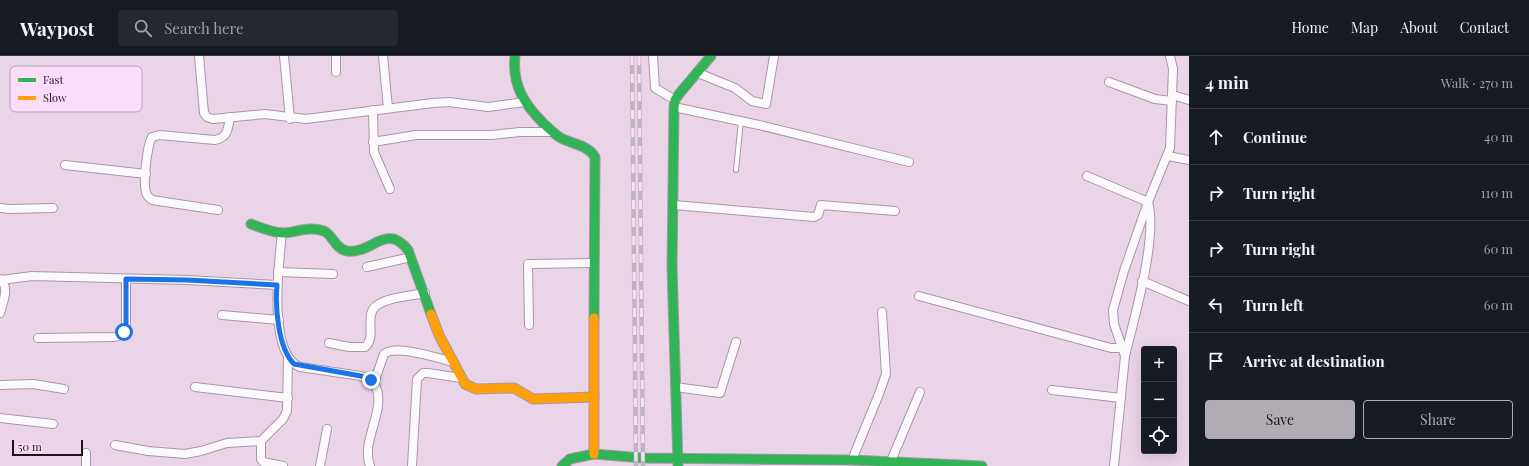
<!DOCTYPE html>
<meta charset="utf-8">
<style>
body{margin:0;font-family:"Playfair Display",serif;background:#242831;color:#f1f3f6}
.controls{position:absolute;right:12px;bottom:12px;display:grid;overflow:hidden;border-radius:4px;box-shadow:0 4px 16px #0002}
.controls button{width:36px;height:36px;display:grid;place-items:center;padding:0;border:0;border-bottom:1px solid #363941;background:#171b24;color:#f1f3f6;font:20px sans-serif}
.scale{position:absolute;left:12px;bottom:10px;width:71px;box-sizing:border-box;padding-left:4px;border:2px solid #1f121e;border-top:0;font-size:11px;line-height:14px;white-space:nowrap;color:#1f121e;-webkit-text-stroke:3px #fbddf9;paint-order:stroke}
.stop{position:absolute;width:12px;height:12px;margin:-9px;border:3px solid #1a73e8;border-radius:50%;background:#fff}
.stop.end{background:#1a73e8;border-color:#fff;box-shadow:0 1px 4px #0008}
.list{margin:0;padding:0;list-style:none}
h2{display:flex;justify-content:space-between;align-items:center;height:52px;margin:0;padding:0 16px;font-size:17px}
h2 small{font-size:13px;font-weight:400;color:#9ea1a6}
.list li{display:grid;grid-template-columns:26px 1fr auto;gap:12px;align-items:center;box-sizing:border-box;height:56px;padding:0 16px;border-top:1px solid #363941}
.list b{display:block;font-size:15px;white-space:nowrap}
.list em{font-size:13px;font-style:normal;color:#9ea1a6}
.actions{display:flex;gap:8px;padding:12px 16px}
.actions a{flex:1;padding:9px 0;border:1px solid #b2acb5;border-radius:4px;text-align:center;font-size:14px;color:#b2acb5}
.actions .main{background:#b2acb5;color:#111}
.icon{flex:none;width:22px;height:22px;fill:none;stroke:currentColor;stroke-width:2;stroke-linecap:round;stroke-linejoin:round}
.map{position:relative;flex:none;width:1189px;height:410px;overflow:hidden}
header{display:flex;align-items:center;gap:24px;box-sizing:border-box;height:56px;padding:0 20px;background:#171b24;border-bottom:1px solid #363941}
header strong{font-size:19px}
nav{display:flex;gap:22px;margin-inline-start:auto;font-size:14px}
.search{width:280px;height:36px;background:#242831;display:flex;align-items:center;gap:10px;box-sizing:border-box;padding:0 14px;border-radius:4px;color:#9ea1a6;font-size:15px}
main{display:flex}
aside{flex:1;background:#171b24}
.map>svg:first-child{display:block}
</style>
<header>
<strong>Waypost</strong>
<div class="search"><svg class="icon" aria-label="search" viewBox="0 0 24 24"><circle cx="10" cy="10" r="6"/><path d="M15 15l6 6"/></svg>Search here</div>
<nav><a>Home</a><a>Map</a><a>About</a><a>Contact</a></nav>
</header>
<main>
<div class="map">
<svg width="1189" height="410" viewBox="0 0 1189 410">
<rect width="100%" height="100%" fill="#ead5e8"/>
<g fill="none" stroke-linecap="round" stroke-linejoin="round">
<defs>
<path id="lane" d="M736 114 741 65"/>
<g id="street">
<path d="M199 0 204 57 207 61 213 63 265 58 306 63 433 47 449 46 488 51 525 46"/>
<path d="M284 0 290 63"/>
<path d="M383 0 388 52"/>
<path d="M653 0 655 32 675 44"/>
<path d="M336 16V0"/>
<path d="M698 17 735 32 752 45 766 48 774 0"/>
<path d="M1109 26 1155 43 1172 45"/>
<path d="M1172 39 1189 44"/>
<path d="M674 51 759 69 909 106"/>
<path d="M373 54 374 96 390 133"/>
<path d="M373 86 416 79H492L520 76H553"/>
<path d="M1168 100 1189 104"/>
<path d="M65 109 146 118"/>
<path d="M1087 120 1148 146C1158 181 1134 263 1125 300"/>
<path d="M674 149 814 161 818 159 821 149 895 155"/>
<path d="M0 152 10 153 53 152"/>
<path d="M218 154 152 144C150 142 148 141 147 139 142 130 147 90 152 81L159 79 215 84C228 81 228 73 230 61"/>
<path d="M282 177C279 206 267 298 300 311L361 320 374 327C389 352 360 383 370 410"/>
<path d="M367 211 411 201"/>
<path d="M278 216 333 218"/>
<path d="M0 223C10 231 3 246 0 257"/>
<path d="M1 224 32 220 187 224 277 229"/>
<path d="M1142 225 1189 245"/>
<path d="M919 240 1111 292H1122"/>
<path d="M222 259 279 264"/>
<path d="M529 269 528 208 594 207"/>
<path d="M38 282 114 281C123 279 125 276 126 268V223"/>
<path d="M329 287 349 291H365C377 282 364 259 376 250 388 241 410 240 425 237"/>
<path d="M374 327 384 298C395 288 438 302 453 306"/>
<path d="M0 329 33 328 64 333"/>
<path d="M195 331 288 342"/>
<path d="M675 331 720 337 736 286"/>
<path d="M1052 334 1121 342"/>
<path d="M0 362 53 368"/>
<path d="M261 385V403L263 406 283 410"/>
<path d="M115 389 148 395 185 398 201 395 227 387 261 385 283 363 287 355 288 302"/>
<path d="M86 397V410"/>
<path d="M852 404 879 338 886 318 882 256"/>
<path d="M896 408 891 405 920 336"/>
<path d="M320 410 327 373"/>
<path d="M412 410 417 323 423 317H428L461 322"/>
<path d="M1114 410 1125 300 1114 268 1113 254 1124 215 1148 146 1170 92 1173 13 1170 0"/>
</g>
<g id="fast">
<path d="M515 0C512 29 524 48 544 68 550 73 554 78 561 82 572 88 588 89 595 101L594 262"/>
<path d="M251 168C261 172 273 177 284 177 297 176 310 170 324 175 333 179 335 193 347 195 371 199 386 166 408 194L431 258"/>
<path d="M678 409 672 210 674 51 675 44 679 38 711 0"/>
<path d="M562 410 570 403 594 398 643 402 852 404 982 410"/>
</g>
<g id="slow">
<path d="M431 258 439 279 465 328 476 333 514 332 533 343 594 341"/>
<path d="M594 398V262"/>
</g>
</defs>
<use href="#lane" stroke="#a797a5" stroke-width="6"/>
<use href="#street" stroke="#a797a5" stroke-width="10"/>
<use href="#fast" stroke="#a797a5" stroke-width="11"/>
<use href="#slow" stroke="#a797a5" stroke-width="11"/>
<use href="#lane" stroke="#fcf9fc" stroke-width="4"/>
<use href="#street" stroke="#fcf9fc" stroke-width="8"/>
<use href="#fast" stroke="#30b455" stroke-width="9"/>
<use href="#slow" stroke="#ff9f0a" stroke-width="9"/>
<defs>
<g id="rail">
<path d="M632 0 636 410"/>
<path d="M639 0 643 410"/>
</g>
</defs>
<use href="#rail" stroke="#bdb7bd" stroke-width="4.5"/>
<use href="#rail" stroke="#fbddf9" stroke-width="3" stroke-dasharray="9" stroke-linecap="butt"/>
</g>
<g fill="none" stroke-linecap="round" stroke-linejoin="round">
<path stroke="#1a73e8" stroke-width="5" d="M124 276 126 268V223L187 224 277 229C275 251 278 292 294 308L361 320 371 324"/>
</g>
<rect x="10" y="10" width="132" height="46" rx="6" fill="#fbddf9" stroke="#b9a0b7" stroke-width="1"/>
<rect x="18" y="22" width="18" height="4" fill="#30b455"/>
<rect x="18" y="40" width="18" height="4" fill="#ff9f0a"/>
<g font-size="11" fill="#1f121e">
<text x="43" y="28">Fast</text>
<text x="43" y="46">Slow</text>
</g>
</svg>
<div class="controls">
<button>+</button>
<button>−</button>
<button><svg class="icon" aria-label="locate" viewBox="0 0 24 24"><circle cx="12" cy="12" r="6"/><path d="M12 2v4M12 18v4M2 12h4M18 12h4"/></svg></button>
</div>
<div class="scale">50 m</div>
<div class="stop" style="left:124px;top:276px"></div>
<div class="stop end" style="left:371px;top:324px"></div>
</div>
<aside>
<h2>4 min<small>Walk · 270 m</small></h2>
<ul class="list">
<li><svg class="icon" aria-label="ahead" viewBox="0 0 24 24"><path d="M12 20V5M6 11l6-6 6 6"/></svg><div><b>Continue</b></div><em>40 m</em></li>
<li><svg class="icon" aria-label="right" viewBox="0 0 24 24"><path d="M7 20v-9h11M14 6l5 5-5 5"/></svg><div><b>Turn right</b></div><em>110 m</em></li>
<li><svg class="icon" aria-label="right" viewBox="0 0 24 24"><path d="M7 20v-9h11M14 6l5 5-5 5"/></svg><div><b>Turn right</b></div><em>60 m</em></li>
<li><svg class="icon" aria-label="left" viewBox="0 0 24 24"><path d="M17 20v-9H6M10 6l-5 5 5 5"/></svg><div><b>Turn left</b></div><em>60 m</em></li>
<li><svg class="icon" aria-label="arrive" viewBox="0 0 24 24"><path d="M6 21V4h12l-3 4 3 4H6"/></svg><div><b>Arrive at destination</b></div></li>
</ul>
<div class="actions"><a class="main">Save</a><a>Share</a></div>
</aside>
</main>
